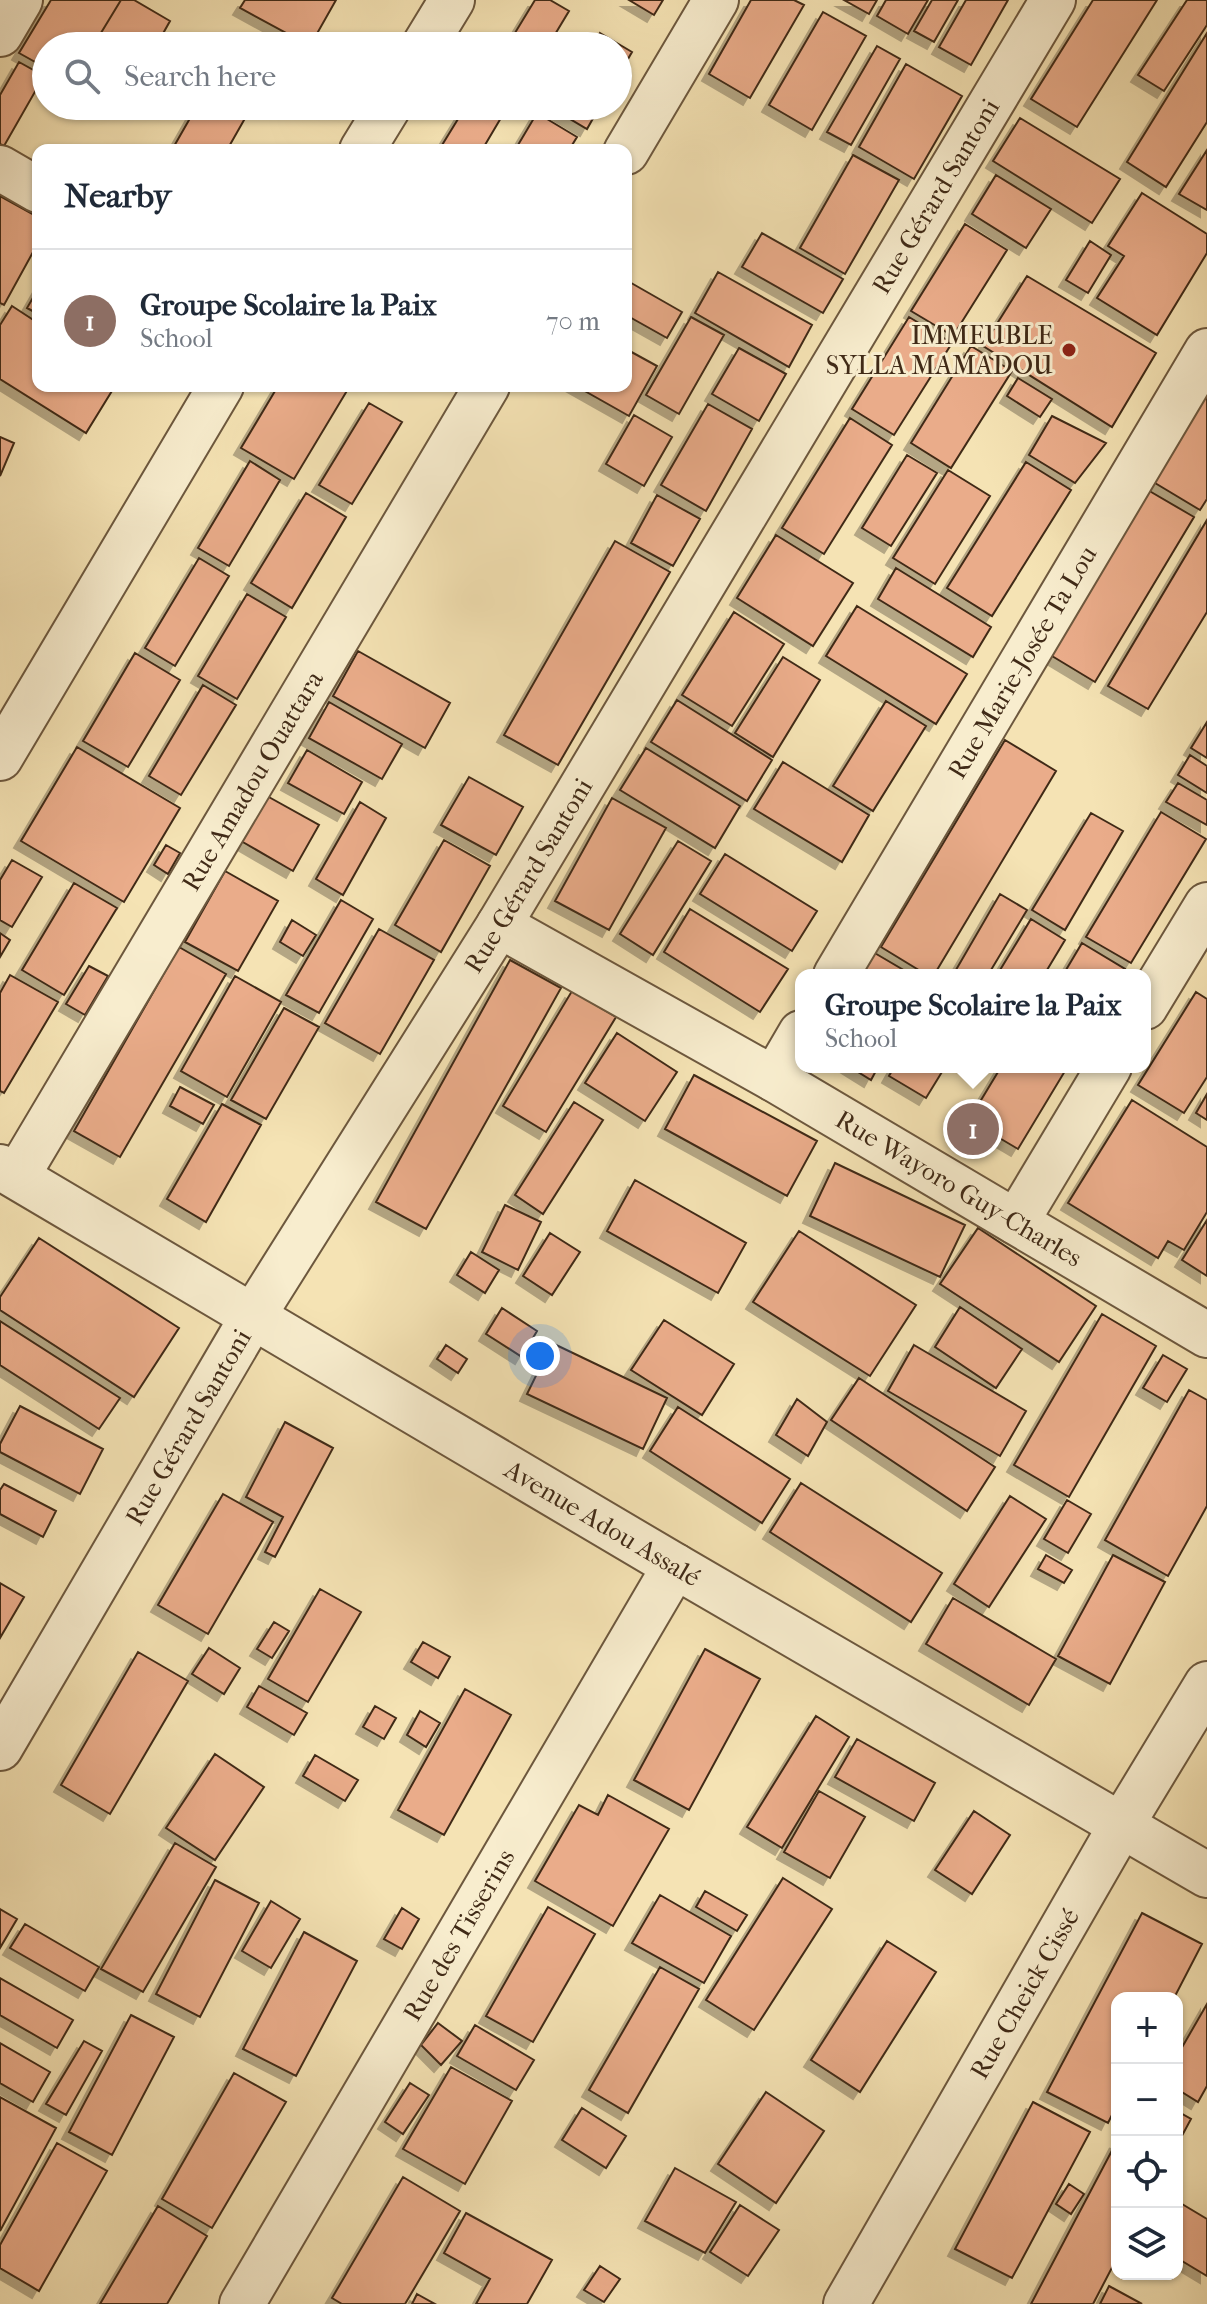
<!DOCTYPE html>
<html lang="en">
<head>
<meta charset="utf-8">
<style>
	body { margin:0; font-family:"IM FELL French Canon",serif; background:#f2f2f3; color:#1f2937 }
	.controls { position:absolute; right:24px; bottom:24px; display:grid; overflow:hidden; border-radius:16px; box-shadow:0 2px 6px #0004 }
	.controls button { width:72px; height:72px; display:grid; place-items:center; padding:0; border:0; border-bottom:2px solid #e0e1e3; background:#fff; color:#1f2937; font:40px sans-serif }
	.you { position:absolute; left:540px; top:1356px; width:28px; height:28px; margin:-20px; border:6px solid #fff; border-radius:50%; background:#1a73e8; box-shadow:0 0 0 12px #1a73e833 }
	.badge { display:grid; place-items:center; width:52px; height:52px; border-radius:50%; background:#2563eb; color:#fff; font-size:26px; font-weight:700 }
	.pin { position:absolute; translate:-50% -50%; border:4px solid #fff; box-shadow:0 2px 8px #0006 }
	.popup { position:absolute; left:795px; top:969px; width:356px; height:104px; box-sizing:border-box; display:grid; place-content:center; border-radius:16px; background:#fff; filter:drop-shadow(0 2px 6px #0005); font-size:26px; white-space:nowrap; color:#747a83 }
	.popup b { font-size:30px; color:#1f2937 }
	.popup::after { content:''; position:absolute; left:50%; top:100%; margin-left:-16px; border:16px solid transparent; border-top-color:#fff }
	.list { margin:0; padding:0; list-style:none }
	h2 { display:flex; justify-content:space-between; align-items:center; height:104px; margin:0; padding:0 32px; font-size:34px }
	h2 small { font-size:26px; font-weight:400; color:#747a83 }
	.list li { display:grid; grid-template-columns:52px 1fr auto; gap:24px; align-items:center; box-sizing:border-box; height:144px; padding:0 32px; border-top:2px solid #e0e1e3 }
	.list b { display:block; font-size:30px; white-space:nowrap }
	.list p { margin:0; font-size:26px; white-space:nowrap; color:#747a83 }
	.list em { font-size:26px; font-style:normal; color:#747a83 }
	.icon { flex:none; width:44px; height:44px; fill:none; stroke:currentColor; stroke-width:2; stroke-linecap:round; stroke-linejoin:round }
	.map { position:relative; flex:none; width:1207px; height:2304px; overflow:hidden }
	.search { position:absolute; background:#fff; box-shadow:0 2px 6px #0004; left:32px; top:32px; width:600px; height:88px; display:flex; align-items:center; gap:20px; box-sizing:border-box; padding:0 28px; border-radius:44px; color:#747a83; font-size:30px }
	.panel { position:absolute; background:#fff; box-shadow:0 2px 6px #0004; left:32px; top:144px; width:600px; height:248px; border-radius:16px }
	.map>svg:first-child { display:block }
	.building { fill:#eaac8a; stroke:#402a17; stroke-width:2; filter:url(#shadow) }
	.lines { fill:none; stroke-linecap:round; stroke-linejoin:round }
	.minor-casing { stroke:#6d583e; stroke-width:48 }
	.minor { stroke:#f8edce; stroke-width:44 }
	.poi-dot { fill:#8f2418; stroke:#f8edce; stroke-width:3 }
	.labels { text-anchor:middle; stroke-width:6; stroke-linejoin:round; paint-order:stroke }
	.street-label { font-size:26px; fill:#402a17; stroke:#f8edce }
	.poi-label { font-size:26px; fill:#402a17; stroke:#f8edce; text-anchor:end }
</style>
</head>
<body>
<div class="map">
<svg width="1207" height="2304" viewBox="0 0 1207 2304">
	<defs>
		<filter id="shadow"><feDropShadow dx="-7" dy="7" stdDeviation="0" flood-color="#0004"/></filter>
	</defs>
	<rect width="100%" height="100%" fill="#f5e3b4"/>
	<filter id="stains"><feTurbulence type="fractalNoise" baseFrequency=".0025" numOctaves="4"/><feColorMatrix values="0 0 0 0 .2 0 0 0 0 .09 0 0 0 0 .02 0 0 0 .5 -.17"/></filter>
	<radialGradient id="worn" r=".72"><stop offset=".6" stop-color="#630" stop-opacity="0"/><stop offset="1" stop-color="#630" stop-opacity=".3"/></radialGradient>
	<!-- building -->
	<path class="building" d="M51,0H121L93,46H46V68L19,53Z
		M121,0H134L170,21L156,46H93Z
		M245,0H336L310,46L240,8Z
		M535,0H550L569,11L548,46H507Z
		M629,0H663L654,15Z
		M751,0H794L804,5L750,98L709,74Z
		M844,0H877L869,14Z
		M886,0H928L908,34L877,16Z
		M932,0H958L934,42L914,31Z
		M966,0H1008L971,65L939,47Z
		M1093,0H1157L1077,127L1031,99Z
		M1187,0H1207V25L1164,91L1138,75Z
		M823,12L866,36L812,130L769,105Z
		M600,33L632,52L618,76V46H593Z
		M1207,33V122L1166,187L1127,162Z
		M877,46L900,59L851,145L827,132Z
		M19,62L44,76L4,146L0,144V95Z
		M906,64L962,96L914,179L859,147Z
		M197,106H252L227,150H176L173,148Z
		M466,106H508L482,150H439Z
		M557,106H600L587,129L555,110Z
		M537,113L577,137L569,150H515Z
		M1020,118L1120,179L1092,223L993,161Z
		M1207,150V210L1179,194Z
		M853,155L899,180L845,274L800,248Z
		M996,175L1051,209L1026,248L972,214Z
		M1142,193L1207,234V253L1157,335L1097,298L1124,256L1108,246Z
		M0,196L38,217V243L4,305L0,303Z
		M965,224L1007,250L953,336L911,311Z
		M762,233L843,279L823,313L742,267Z
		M1090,241L1111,255L1088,293L1066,280Z
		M718,272L812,325L789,367L695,313Z
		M1027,276L1156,353L1112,427L983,346Z
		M626,280L682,312L667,338L626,315Z
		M38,289V314L27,308Z
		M12,306L38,323V386H115L86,433L0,379V325Z
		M691,317L724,335L679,414L646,395Z
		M909,317L952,343L894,435L852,409Z
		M971,346L1012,371L951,468L911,443Z
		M739,348L786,374L759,421L712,394Z
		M626,349L657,366L629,416L576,386H626Z
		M1018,378L1052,399L1040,417L1007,396Z
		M1207,383V499L1200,510L1150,480Z
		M278,386H344L348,389L294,479L241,448Z
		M369,403L402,422L352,504L319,485Z
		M708,404L752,429L706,511L661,485Z
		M634,415L672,437L644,486L606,464Z
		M1052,416L1106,443L1075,483L1029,455Z
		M850,418L892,445L824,554L782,528Z
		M0,437L14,443L0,476Z
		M907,455L937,473L891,546L862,528Z
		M250,461L280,480L229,566L198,548Z
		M1026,462L1071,490L992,616L947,588Z
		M948,470L990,496L935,584L893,558Z
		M1146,489L1194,517L1095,682L1047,653Z
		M306,493L346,517L292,608L251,583Z
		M657,495L700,519L673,566L631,543Z
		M1207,520V612L1148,709L1108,686Z
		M776,535L853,583L813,646L737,598Z
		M615,541L670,572L558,765L504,735Z
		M199,558L229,576L175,666L145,648Z
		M896,568L991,627L973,657L878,599Z
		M247,594L286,617L237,699L198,676Z
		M857,606L967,674L936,724L826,656Z
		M734,612L784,644L732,726L682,695Z
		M358,651L450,703L425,748L333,696Z
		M135,653L180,680L128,767L83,741Z
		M783,657L820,680L773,757L735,733Z
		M203,685L236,705L181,795L149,776Z
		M677,700L772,760L747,801L651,742Z
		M886,701L926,726L873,811L833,786Z
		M329,702L402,744L382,779L309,738Z
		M1207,722V758L1191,748Z
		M1005,740L1056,771L934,975H927L881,947Z
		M77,747L180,808L124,902L21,841Z
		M646,748L740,806L715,848L620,790Z
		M307,750L362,782L344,814L288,783Z
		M1190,755L1207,766V793L1178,775Z
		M783,762L869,815L842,862L754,809Z
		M469,777L523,807L496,855L441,825Z
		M1178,783L1207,800V825L1166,802Z
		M267,796L319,825L293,871L241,841Z
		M612,798L666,828L609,930L555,901Z
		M360,802L386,818L343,895L316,879Z
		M1161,812L1206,839L1131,963L1086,937Z
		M1091,813L1123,831L1065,930L1032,910Z
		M444,840L490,866L441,952L395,925Z
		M678,841L711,861L653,955L620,934Z
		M166,845L180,853L168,874L154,865Z
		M725,854L817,911L792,951L700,894Z
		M12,860L42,877L12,927L0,920V880Z
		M225,871L278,901L238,971L185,942Z
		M74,883L117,908L64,995L22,970Z
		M1000,894L1027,910L988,975H953Z
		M341,900L373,919L319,1013L286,995Z
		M690,909L788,969L760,1012L664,952Z
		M1031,919L1065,940L1044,975H997Z
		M292,920L316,935L303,956L280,942Z
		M379,929L434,960L380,1054L325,1023Z
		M0,933L10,940L0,957Z
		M1082,943L1125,969L1122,975H1063Z
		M179,947L226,974L120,1157L74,1131Z
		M873,952L912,975H860Z
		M510,960L561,988L426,1229L376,1202Z
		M89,966L108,976L85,1015L66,1004Z
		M10,975L58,1002L4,1093L0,1091V993Z
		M235,976L281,1002L227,1097L181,1071Z
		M572,991L616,1017L546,1132L503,1106Z
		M1196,992L1207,999V1077L1184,1113L1138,1085Z
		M284,1008L319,1027L266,1119L231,1100Z
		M617,1033L677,1072L645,1121L585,1083Z
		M850,1067H878L871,1080Z
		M894,1067H945L926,1098L889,1076Z
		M1001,1067H1057L1065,1071L1018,1149L969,1120Z
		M694,1075L817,1141L787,1196L665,1129Z
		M180,1087L214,1105L203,1124L170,1106Z
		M1207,1094V1120L1196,1113Z
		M1132,1100L1207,1147V1212L1184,1250L1168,1241L1158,1258L1068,1203Z
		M574,1102L603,1120L543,1214L515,1195Z
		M222,1104L261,1125L206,1222L167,1199Z
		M835,1163L965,1225L940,1277L810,1216Z
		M635,1180L746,1243L718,1293L607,1231Z
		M505,1205L541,1222L518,1270L482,1252Z
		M1207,1220V1276L1182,1260Z
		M978,1228L1096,1306L1059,1362L940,1284Z
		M799,1231L916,1305L870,1376L753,1302Z
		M550,1233L580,1252L552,1295L523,1276Z
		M39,1238L179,1328L134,1397L0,1310V1297Z
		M471,1252L499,1270L485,1293L457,1275Z
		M960,1307L1022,1349L996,1388L935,1347Z
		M502,1308L537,1331L522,1357L486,1334Z
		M1102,1314L1156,1346L1069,1497L1014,1465Z
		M664,1320L734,1364L702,1415L631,1370Z
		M0,1321L120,1398L99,1429L0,1365Z
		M552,1343L667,1398L643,1449L527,1394Z
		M446,1345L467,1359L458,1373L437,1359Z
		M914,1345L1026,1411L1000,1456L888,1391Z
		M1163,1355L1187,1369L1167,1402L1143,1388Z
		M859,1378L995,1467L967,1511L831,1420Z
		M1189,1390L1207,1400V1506L1168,1576L1105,1540Z
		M797,1399L827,1422L808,1456L776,1435Z
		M20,1406L103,1449L80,1494L0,1452V1444Z
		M678,1407L790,1479L762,1523L650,1451Z
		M285,1422L333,1448L275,1557L265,1552L283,1517L246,1497Z
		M801,1483L942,1573L911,1622L770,1532Z
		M4,1484L56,1511L43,1537L0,1514V1490Z
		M223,1494L273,1522L208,1634L158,1605Z
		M1010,1496L1046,1519L989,1607L954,1584Z
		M1067,1500L1091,1514L1068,1553L1044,1539Z
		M1046,1555L1072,1570L1064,1583L1038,1569Z
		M1113,1555L1165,1582L1110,1684L1058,1656Z
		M0,1583L24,1597L0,1638Z
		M320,1589L361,1612L308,1702L268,1679Z
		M953,1598L1056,1659L1029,1705L926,1644Z
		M274,1622L289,1631L272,1658L257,1649Z
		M423,1642L450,1657L438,1678L411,1662Z
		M209,1648L240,1668L224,1694L192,1674Z
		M705,1649L760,1679L689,1810L634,1780Z
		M138,1652L188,1681L110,1814L61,1785Z
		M259,1686L307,1713L294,1735L247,1707Z
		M465,1689L511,1715L444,1835L398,1810Z
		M375,1706L396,1718L384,1739L363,1727Z
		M420,1711L440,1723L426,1747L407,1735Z
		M816,1716L849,1737L782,1848L747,1827Z
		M857,1739L935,1783L914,1821L835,1777Z
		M215,1754L264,1787L215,1860L166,1828Z
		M315,1755L358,1780L345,1801L303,1776Z
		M819,1791L865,1817L830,1878L784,1852Z
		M608,1795L669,1829L613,1926L535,1881L579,1805L598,1815Z
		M974,1811L1010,1835L972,1894L935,1870Z
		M175,1843L216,1867L143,1992L101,1969Z
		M783,1878L832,1909L754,2030L706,2000Z
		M215,1880L259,1903L200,2017L156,1994Z
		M705,1891L747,1915L737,1931L696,1907Z
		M660,1895L731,1936L704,1983L632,1943Z
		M271,1901L300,1919L271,1968L242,1951Z
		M548,1907L595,1934L533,2042L486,2016Z
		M402,1908L419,1919L402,1949L384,1939Z
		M0,1909L17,1919L0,1948Z
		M1142,1913L1202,1944L1174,1998H1117V2105L1108,2123L1047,2092Z
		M25,1924L99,1967L85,1991L10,1948Z
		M304,1932L357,1961L296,2076L243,2049Z
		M887,1941L936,1972L860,2092L811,2060Z
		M660,1967L699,1989L628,2113L589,2090Z
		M0,1978L73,2020L57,2048L0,2015Z
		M1207,2004V2086L1198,2102L1177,2089V2056Z
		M131,2015L174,2037L112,2155L69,2132Z
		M438,2023L462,2041L441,2065L421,2045Z
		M475,2025L534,2060L516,2090L457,2056Z
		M84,2041L102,2051L66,2115L46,2104Z
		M0,2043L50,2072L33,2102L0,2083Z
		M451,2067L512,2101L465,2184L403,2149Z
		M234,2073L286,2102L212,2228L162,2199Z
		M410,2083L429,2095L403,2134L385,2122Z
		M766,2092L824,2131L776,2203L718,2164Z
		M0,2097L56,2128L0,2231Z
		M1033,2102L1090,2132L1012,2278L955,2249Z
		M582,2108L626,2136L606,2168L562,2140Z
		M1177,2111L1191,2119L1177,2145Z
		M1117,2141V2258L1093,2304H1031Z
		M57,2143L107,2171L39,2291L0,2268V2245Z
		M675,2168L736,2202L705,2253L645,2221Z
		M403,2177L460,2211L405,2304H342L332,2298Z
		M1069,2184L1084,2194L1071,2214L1056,2204Z
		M1177,2201L1207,2219V2276L1177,2258Z
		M740,2205L779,2230L748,2276L710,2252Z
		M158,2206L207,2236L167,2304H100Z
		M466,2213L552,2260L527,2304H476L490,2279L444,2253Z
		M600,2266L620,2279L604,2302L584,2290Z
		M1109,2286L1142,2304H1100Z
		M417,2294L435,2304H412Z"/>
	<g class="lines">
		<defs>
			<g id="minor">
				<path d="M0,34L20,0"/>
				<path d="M424,46L452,0"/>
				<path d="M362,150L389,106"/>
				<path d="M626,152L716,0"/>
				<path d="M0,168L38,190"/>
				<path d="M0,758L221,386"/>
				<path id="s1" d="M499,925L774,1079L1207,1335"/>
				<path id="s2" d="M836,975L1207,351"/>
				<path d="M1145,1007L1207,905"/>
				<path d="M774,1079L801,1033"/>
				<path id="s3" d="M0,1167L675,1566L1207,1875"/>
				<path id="s4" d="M17,1176L487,386"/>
				<path d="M1016,1222L1109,1067"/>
				<path id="s5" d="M0,1748L253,1316L499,925L1053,0"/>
				<path id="s6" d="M242,2304L675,1566"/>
				<path id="s7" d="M846,2304L1122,1824L1207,1684"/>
			</g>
		</defs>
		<!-- minor casing -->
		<use href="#minor" class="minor-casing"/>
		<!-- minor -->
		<use href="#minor" class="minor"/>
	</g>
	<!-- markers -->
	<circle class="poi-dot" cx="1069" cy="350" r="8"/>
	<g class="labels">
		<!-- street labels -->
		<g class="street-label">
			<text dy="9" stroke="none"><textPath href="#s5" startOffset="1812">Rue Gérard Santoni</textPath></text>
			<text dy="9" stroke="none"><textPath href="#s2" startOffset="364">Rue Marie-Josée Ta Lou</textPath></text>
			<text dy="9" stroke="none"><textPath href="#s4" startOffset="460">Rue Amadou Ouattara</textPath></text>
			<text dy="9" stroke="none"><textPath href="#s5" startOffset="1020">Rue Gérard Santoni</textPath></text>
			<text dy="9" stroke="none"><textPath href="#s1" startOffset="530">Rue Wayoro Guy-Charles</textPath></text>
			<text dy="9" stroke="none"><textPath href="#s5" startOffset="372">Rue Gérard Santoni</textPath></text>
			<text dy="9" stroke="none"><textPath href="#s3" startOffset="700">Avenue Adou Assalé</textPath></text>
			<text dy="9" stroke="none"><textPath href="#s6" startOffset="428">Rue des Tisserins</textPath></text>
			<text dy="9" stroke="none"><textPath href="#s7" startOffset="358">Rue Cheick Cissé</textPath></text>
		</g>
		<!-- poi labels -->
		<g class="poi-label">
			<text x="1053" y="344">IMMEUBLE<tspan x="1053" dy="30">SYLLA MAMADOU</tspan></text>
		</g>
	</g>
	<rect width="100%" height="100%" filter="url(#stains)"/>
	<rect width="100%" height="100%" fill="url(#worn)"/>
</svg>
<div class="controls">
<button>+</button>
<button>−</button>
<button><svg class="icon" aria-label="locate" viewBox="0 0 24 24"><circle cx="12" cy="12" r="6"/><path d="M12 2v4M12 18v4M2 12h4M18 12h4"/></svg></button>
<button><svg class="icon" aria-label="layers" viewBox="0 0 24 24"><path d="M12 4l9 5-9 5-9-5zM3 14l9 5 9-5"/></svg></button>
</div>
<div class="you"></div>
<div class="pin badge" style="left:973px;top:1129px;background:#8d6e63">1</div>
<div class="popup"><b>Groupe Scolaire la Paix</b>School</div>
<div class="search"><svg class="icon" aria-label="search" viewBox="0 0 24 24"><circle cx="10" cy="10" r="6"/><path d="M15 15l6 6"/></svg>Search here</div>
<section class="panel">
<h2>Nearby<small></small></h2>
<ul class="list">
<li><span class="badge" style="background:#8d6e63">1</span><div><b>Groupe Scolaire la Paix</b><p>School</p></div><em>70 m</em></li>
</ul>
</section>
</div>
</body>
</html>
